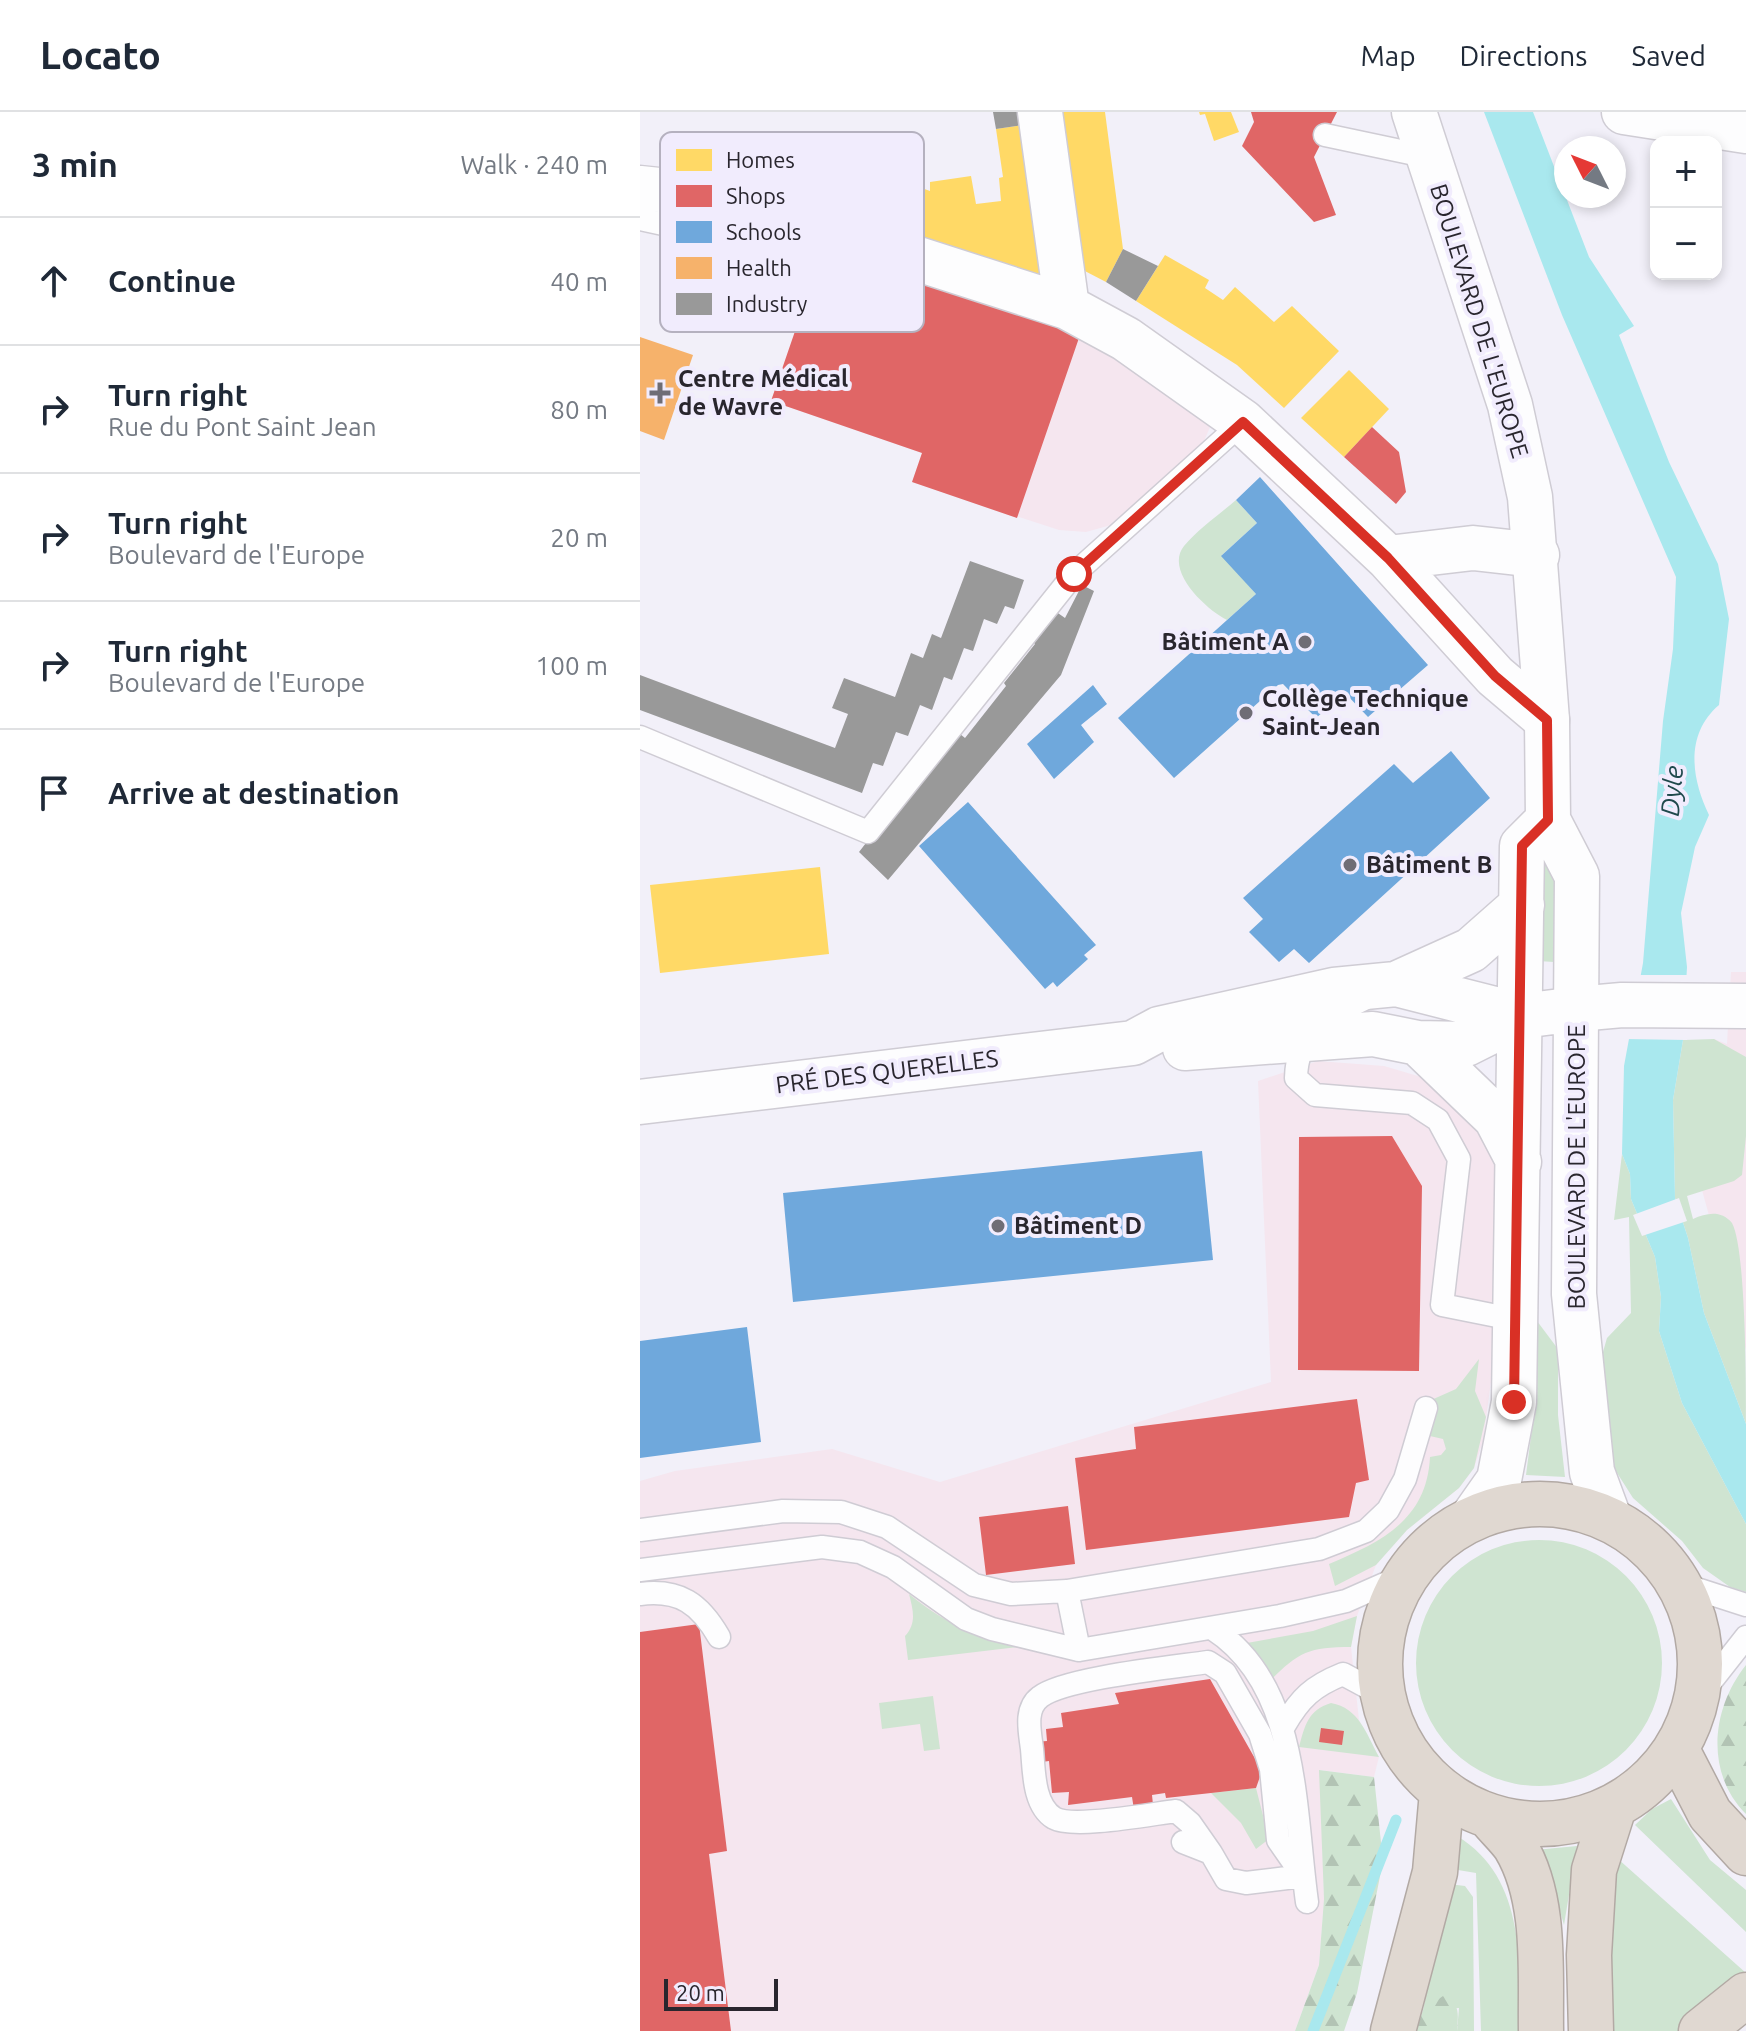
<!DOCTYPE html>
<html lang="en">
<head>
<meta charset="utf-8">
<style>
	body { margin:0; font-family:Ubuntu,sans-serif; background:#f2f2f3; color:#1f2937 }
	.controls { position:absolute; right:24px; top:24px; display:grid; overflow:hidden; border-radius:16px; box-shadow:0 4px 12px #0003 }
	.controls button { width:72px; height:72px; display:grid; place-items:center; padding:0; border:0; border-bottom:2px solid #e0e1e3; background:#fff; color:#1f2937; font:40px sans-serif }
	.compass { position:absolute; left:914px; top:24px; width:72px; height:72px; border-radius:50%; background:#fff; box-shadow:0 4px 12px #0003; rotate:312deg }
	.scale { position:absolute; left:24px; bottom:20px; width:114px; box-sizing:border-box; padding-left:8px; border:4px solid #29262e; border-top:0; font-size:22px; line-height:28px; white-space:nowrap; color:#29262e; -webkit-text-stroke:6px #f1ecfd; paint-order:stroke }
	.stop { position:absolute; width:24px; height:24px; margin:-18px; border:6px solid #d93025; border-radius:50%; background:#fff }
	.stop.end { background:#d93025; border-color:#fff; box-shadow:0 2px 8px #0008 }
	.list { margin:0; padding:0; list-style:none }
	h2 { display:flex; justify-content:space-between; align-items:center; height:104px; margin:0; padding:0 32px; font-size:34px }
	h2 small { font-size:26px; font-weight:400; color:#747a83 }
	.list li { display:grid; grid-template-columns:52px 1fr auto; gap:24px; align-items:center; box-sizing:border-box; height:128px; padding:0 32px; border-top:2px solid #e0e1e3 }
	.list b { display:block; font-size:30px; white-space:nowrap }
	.list p { margin:0; font-size:26px; white-space:nowrap; color:#747a83 }
	.list em { font-size:26px; font-style:normal; color:#747a83 }
	.icon { flex:none; width:44px; height:44px; fill:none; stroke:currentColor; stroke-width:2; stroke-linecap:round; stroke-linejoin:round }
	.map { position:relative; flex:none; width:1106px; height:1919px; overflow:hidden }
	header { display:flex; align-items:center; gap:48px; box-sizing:border-box; height:112px; padding:0 40px; background:#fff; border-bottom:2px solid #e0e1e3 }
	header strong { font-size:38px }
	nav { display:flex; gap:44px; margin-inline-start:auto; font-size:28px }
	main { display:flex }
	aside { flex:1; background:#fff }
	.map>svg:first-child { display:block }
	.commercial { fill:#f5e6ef }
	.green { fill:#cfe4d1 }
	.forest { fill:url(#forest-firs) }
	.water { fill:#a9e8ee }
	.pier { fill:#f2f0f9 }
	.homes { fill:#ffd966 }
	.shops { fill:#e06666 }
	.schools { fill:#6fa8dc }
	.health { fill:#f6b26b }
	.industry { fill:#999 }
	.lines { fill:none; stroke-linecap:round; stroke-linejoin:round }
	.stream { stroke:#a9e8ee; stroke-width:11 }
	.lane-casing { stroke:#cfccd4; stroke-width:25 }
	.street-casing { stroke:#cfccd4; stroke-width:47 }
	.secondary-casing { stroke:#cfccd4; stroke-width:47 }
	.highway-casing { stroke:#b2a9a4; stroke-width:47 }
	.lane { stroke:#fdfdfe; stroke-width:22 }
	.street { stroke:#fdfdfe; stroke-width:44 }
	.secondary { stroke:#fdfdfe; stroke-width:44 }
	.highway { stroke:#e0d8d1; stroke-width:44 }
	.route { stroke:#d93025; stroke-width:10 }
	.poi-dot { fill:#6f6d75; stroke:#f1ecfd; stroke-width:3 }
	.labels { text-anchor:middle; stroke-width:8; stroke-linejoin:round; paint-order:stroke }
	.street-label { font-size:24px; fill:#29262e; stroke:#f1ecfd }
	.poi-label { font-size:24px; font-weight:bold; fill:#29262e; stroke:#f1ecfd; text-anchor:start }
	.water-label { font-size:26px; font-style:italic; fill:#1f494c; stroke:#f1ecfd }
	.key { fill:#f1ecfd; stroke:#b5b1bf; stroke-width:2 }
	.key-label { font-size:22px; fill:#29262e }
</style>
</head>
<body>
<header>
<strong>Locato</strong>
<nav><a>Map</a><a>Directions</a><a>Saved</a></nav>
</header>
<main>
<aside>
<h2>3 min<small>Walk · 240 m</small></h2>
<ul class="list">
<li><svg class="icon" aria-label="ahead" viewBox="0 0 24 24"><path d="M12 20V5M6 11l6-6 6 6"/></svg><div><b>Continue</b></div><em>40 m</em></li>
<li><svg class="icon" aria-label="right" viewBox="0 0 24 24"><path d="M7 20v-9h11M14 6l5 5-5 5"/></svg><div><b>Turn right</b><p>Rue du Pont Saint Jean</p></div><em>80 m</em></li>
<li><svg class="icon" aria-label="right" viewBox="0 0 24 24"><path d="M7 20v-9h11M14 6l5 5-5 5"/></svg><div><b>Turn right</b><p>Boulevard de l'Europe</p></div><em>20 m</em></li>
<li><svg class="icon" aria-label="right" viewBox="0 0 24 24"><path d="M7 20v-9h11M14 6l5 5-5 5"/></svg><div><b>Turn right</b><p>Boulevard de l'Europe</p></div><em>100 m</em></li>
<li><svg class="icon" aria-label="arrive" viewBox="0 0 24 24"><path d="M6 21V4h12l-3 4 3 4H6"/></svg><div><b>Arrive at destination</b></div></li>
</ul>
</aside>
<div class="map">
<svg width="1106" height="1919" viewBox="0 0 1106 1919">
	<defs>
		<pattern id="forest-firs" width="22" height="20" patternUnits="userSpaceOnUse" patternTransform="scale(2)"><rect width="22" height="20" fill="#cfe4d1"/><path d="M5 1l3.5 6h-7zM16 11l3.5 6h-7z" fill="#b2c3b4"/></pattern>
	</defs>
	<rect width="100%" height="100%" fill="#f2f0f9"/>
	<!-- commercial -->
	<path class="commercial" d="M184,135L440,223L462,235L571,313L564,329L471,413L446,420L419,418L272,370L282,341L131,289Z
		M1091,860H1106V1238L1062,1078L1074,927L1087,932Z
		M678,949L744,954L788,967L836,1003L857,1056L854,1247L843,1329L834,1356L819,1376L767,1418L736,1453L717,1504L711,1535L719,1608L739,1645L734,1665L680,1658L684,1787L679,1853L655,1919H0V1369L35,1359L192,1337L300,1370L631,1270L618,969Z"/>
	<!-- green -->
	<path class="green" d="M596,388L617,411L582,443L616,482L587,508C567,498 524,459 544,434C558,417 580,402 596,388Z
		M899,733L917,759L914,850L898,849Z
		M1074,927L1106,945V1024L1102,1063L1094,1069L1047,1084L1053,1107C1067,1101 1081,1098 1092,1111C1106,1137 1106,1273 1106,1312L1064,1201L1048,1126L1035,1086L1033,988L1043,928Z
		M982,1042L990,1062L991,1087L1015,1145L1021,1185L1019,1219L1042,1291L1106,1412V1480L1090,1475L1063,1456L1042,1429L993,1386L972,1353L964,1328L963,1240L967,1226L991,1201L989,1105L974,1108Z
		M897,1209L918,1237V1303L925,1365L886,1363L894,1301Z
		M839,1247L835,1279L846,1305L834,1356L819,1376L767,1418L736,1453L695,1474L689,1452C741,1430 787,1408 790,1345L801,1343L806,1337L803,1327L790,1324L789,1289L816,1277Z
		M776 1551a123 123 0 1 1 246 0a123 123 0 1 1-246 0Z
		M269,1482C303,1509 335,1527 379,1535L268,1548L265,1524C277,1511 273,1498 269,1482Z
		M717,1504L711,1535C669,1535 658,1540 629,1570L607,1531L673,1519Z
		M293,1584L300,1637L284,1639L280,1612L242,1617L239,1591Z
		M691,1591C719,1596 726,1621 739,1645L659,1635C665,1613 668,1598 691,1591Z
		M616,1676L629,1727L616,1737L601,1711L571,1681Z
		M1031,1687L1070,1748L1106,1778V1820L995,1713L1012,1697Z
		M810,1720C886,1760 879,1846 881,1919H841L836,1761L812,1757Z
		M937,1734L924,1813L907,1753L895,1738Z
		M977,1746L1106,1861L1042,1919H972L971,1835Z
		M809,1772L825,1774L833,1785L834,1919H817L819,1896L783,1898Z"/>
	<!-- forest -->
	<path class="forest" d="M1106,1553V1702C1065,1661 1071,1597 1106,1553Z
		M679,1658L734,1665L743,1749L717,1881L704,1919H655L679,1853L684,1787Z
		M803,1884C821,1891 818,1902 817,1919H776L783,1898Z"/>
	<!-- water -->
	<path class="water" d="M844,0H893L949,145L994,214L979,223L1029,350L1078,452L1089,507L1079,593C1045,622 1051,666 1069,703L1055,735L1041,801L1047,855L1043,928L1033,988L1035,1086L1048,1126L1064,1201L1106,1312V1412L1042,1291L1019,1219L1021,1185L1015,1145L991,1087L990,1062L982,1042L984,954L1003,851L1023,609L1033,537L1036,465L922,203Z"/>
	<!-- pier -->
	<path class="pier" d="M997,863H1051L1047,928L985,927Z
		M1039,1086L1047,1109L1002,1124L993,1103Z"/>
	<!-- homes -->
	<path class="homes" d="M421,0H465L483,137L466,170L441,157Z
		M559,0H591L599,20L574,29L565,2L560,3Z
		M390,12L409,169L169,95L176,77L199,85L210,50L290,79V70L331,64L336,92L361,89L359,66L363,65L356,17Z
		M525,143L569,168L565,176L583,188L595,175L634,210L652,194L699,239L644,296L597,253L496,189Z
		M709,258L749,297L704,345L661,306Z
		M180,755L189,842L20,861L10,773Z"/>
	<!-- shops -->
	<path class="shops" d="M611,0H697L674,45L696,103L674,110L602,34L614,10Z
		M184,135L440,223L377,406L272,370L282,341L131,289Z
		M732,315L759,340L766,380L756,392L704,345Z
		M752,1024L782,1074L779,1259L658,1258L659,1025Z
		M717,1287L729,1368L716,1371L709,1405L446,1438L435,1346L496,1337L494,1315Z
		M428,1394L435,1452L346,1463L339,1405Z
		M59,1512L87,1739L69,1742L91,1919H0V1520Z
		M570,1567L622,1659L616,1676L526,1686L525,1681L512,1683L514,1702L495,1704L492,1685L428,1693L429,1680L412,1681L409,1649L395,1651L393,1630L407,1629L406,1617L423,1615L421,1601L479,1592L475,1581Z
		M681,1616L704,1619L702,1633L679,1630Z"/>
	<!-- schools -->
	<path class="schools" d="M620,365L788,553L728,605L705,581L676,606L643,572L638,573L534,666L478,606L616,482L581,444L617,411L596,388Z
		M453,573L467,592L441,613L454,630L414,667L387,632Z
		M811,639L850,686L669,851L654,837L639,850L609,820L623,807L603,786L754,652L773,671Z
		M328,690L456,833L444,843L448,847L417,875L413,870L405,877L279,734Z
		M562,1039L573,1148L153,1190L143,1081Z
		M107,1215L121,1330L0,1346V1229Z"/>
	<!-- health -->
	<path class="health" d="M0,225L53,243L24,328L0,319Z"/>
	<!-- industry -->
	<path class="industry" d="M353,0H388L390,12L356,17Z
		M483,137L518,154L496,189L466,170Z
		M330,449L384,468L374,497L365,494L357,512L344,507L333,539L324,536L312,568L304,565L292,598L280,593L268,624L256,620L243,654L233,651L222,681L0,598V563L195,636L208,602L192,596L204,566L255,585L271,541L283,546L292,522L301,526Z
		M442,473L454,479L421,563L248,768L219,740L288,651L294,656L320,622L325,626L366,574L364,571L395,532L391,528L415,499L425,506Z"/>
	<g class="lines">
		<!-- stream -->
		<path class="stream" d="M673,1919L756,1708"/>
		<defs>
			<path id="lane" d="M685,23L789,45
				M0,107L106,130
				M0,625L228,720L434,462L603,310
				M724,887C685,906 657,920 656,966L675,983L772,991L798,1008L819,1047L802,1193L877,1208
				M0,1418L143,1399L201,1400L247,1415L334,1473L371,1482L427,1479L679,1437L726,1419L748,1398L765,1367L786,1296
				M0,1458L182,1435L220,1440L253,1455L326,1507L352,1517L439,1538L640,1504L706,1489L765,1463
				M1041,1472L1106,1493
				M427,1479L439,1538
				M0,1482C40,1477 60,1492 79,1525
				M573,1517C660,1573 654,1698 667,1790
				M1058,1586L1106,1525
				M644,1614C660,1586 673,1574 703,1562L742,1583
				M543,1730L571,1741L586,1767L606,1771L663,1764
				M571,1741L550,1711L536,1699C511,1702 433,1717 414,1706C393,1693 394,1658 392,1637C390,1620 384,1597 400,1585C424,1566 534,1555 568,1550L585,1561L620,1622L631,1657L638,1728L663,1764"/>
			<path id="street" d="M400,0L427,195
				M984,0L1106,19
				M0,76L75,84L188,118L427,195L486,227L603,310L748,446L855,564L907,608
				M748,446L833,436L897,443
				M937,897L982,893L1106,894"/>
			<path id="secondary" d="M774,0L870,293L890,385L907,608L908,708L937,764L934,1182L952,1360L969,1406
				M756,872L831,838L882,793
				M778,931L856,1006L879,1050
				M545,936L733,922L778,931L826,932L882,904
				M0,990L493,931L519,917L694,878L756,872L882,904L937,897
				M833,1405L859,1368L874,1290L882,734L908,708"/>
			<path id="highway" d="M740 1552a160 160 0 1 1 320 0a160 160 0 1 1-320 0Z
				M1037,1638L1070,1702L1106,1741
				M850,1705C858,1715 868,1724 875,1734C907,1787 900,1860 901,1919
				M753,1919L795,1760L802,1680
				M951,1919L949,1843L954,1758L974,1695
				M1061,1919L1106,1883"/>
		</defs>
		<!-- lane casing -->
		<use href="#lane" class="lane-casing"/>
		<!-- street casing -->
		<use href="#street" class="street-casing"/>
		<!-- secondary casing -->
		<use href="#secondary" class="secondary-casing"/>
		<!-- highway casing -->
		<use href="#highway" class="highway-casing"/>
		<!-- lane -->
		<use href="#lane" class="lane"/>
		<!-- street -->
		<use href="#street" class="street"/>
		<!-- secondary -->
		<use href="#secondary" class="secondary"/>
		<!-- highway -->
		<use href="#highway" class="highway"/>
	</g>
	<g class="lines">
		<!-- route -->
		<path class="route" d="M434,462L603,310L748,446L855,564L907,608L908,708L882,734L874,1290"/>
	</g>
	<!-- markers -->
	<g class="poi-dot">
		<path d="M16 269h8v8h8v8h-8v8h-8v-8h-8v-8h8z"/>
		<circle cx="665" cy="530" r="8"/>
		<circle cx="606" cy="601" r="8"/>
		<circle cx="710" cy="753" r="8"/>
		<circle cx="358" cy="1114" r="8"/>
	</g>
	<g class="labels">
		<!-- street labels -->
		<g class="street-label">
			<text transform="translate(839 209) rotate(73)" y="8">BOULEVARD DE L'EUROPE</text>
			<text transform="translate(247 960) rotate(-7)" y="8">PRÉ DES QUERELLES</text>
			<text transform="translate(937 1055) rotate(-90)" y="8">BOULEVARD DE L'EUROPE</text>
		</g>
		<!-- poi labels -->
		<g class="poi-label">
			<text x="38" y="275">Centre Médical<tspan x="38" dy="28">de Wavre</tspan></text>
			<text x="649" y="538" text-anchor="end">Bâtiment A</text>
			<text x="622" y="595">Collège Technique<tspan x="622" dy="28">Saint-Jean</tspan></text>
			<text x="726" y="761">Bâtiment B</text>
			<text x="374" y="1122">Bâtiment D</text>
		</g>
		<!-- water labels -->
		<g class="water-label">
			<text transform="translate(1032 679) rotate(-85)" y="9">Dyle</text>
		</g>
	</g>
	<!-- legend -->
	<rect x="20" y="20" width="264" height="200" rx="12" class="key"/>
	<rect x="36" y="37" width="36" height="22" fill="#ffd966"/>
	<rect x="36" y="73" width="36" height="22" fill="#e06666"/>
	<rect x="36" y="109" width="36" height="22" fill="#6fa8dc"/>
	<rect x="36" y="145" width="36" height="22" fill="#f6b26b"/>
	<rect x="36" y="181" width="36" height="22" fill="#999"/>
	<g class="key-label">
		<text x="86" y="56">Homes</text>
		<text x="86" y="92">Shops</text>
		<text x="86" y="128">Schools</text>
		<text x="86" y="164">Health</text>
		<text x="86" y="200">Industry</text>
	</g>
</svg>
<div class="controls">
<button>+</button>
<button>−</button>
</div>
<svg class="compass" viewBox="-18 -18 36 36"><path d="M0-13l5 13h-10z" fill="#e53935"/><path d="M0 13l5-13h-10z" fill="#747a83"/></svg>
<div class="scale">20 m</div>
<div class="stop" style="left:434px;top:462px"></div>
<div class="stop end" style="left:874px;top:1290px"></div>
</div>
</main>
</body>
</html>
